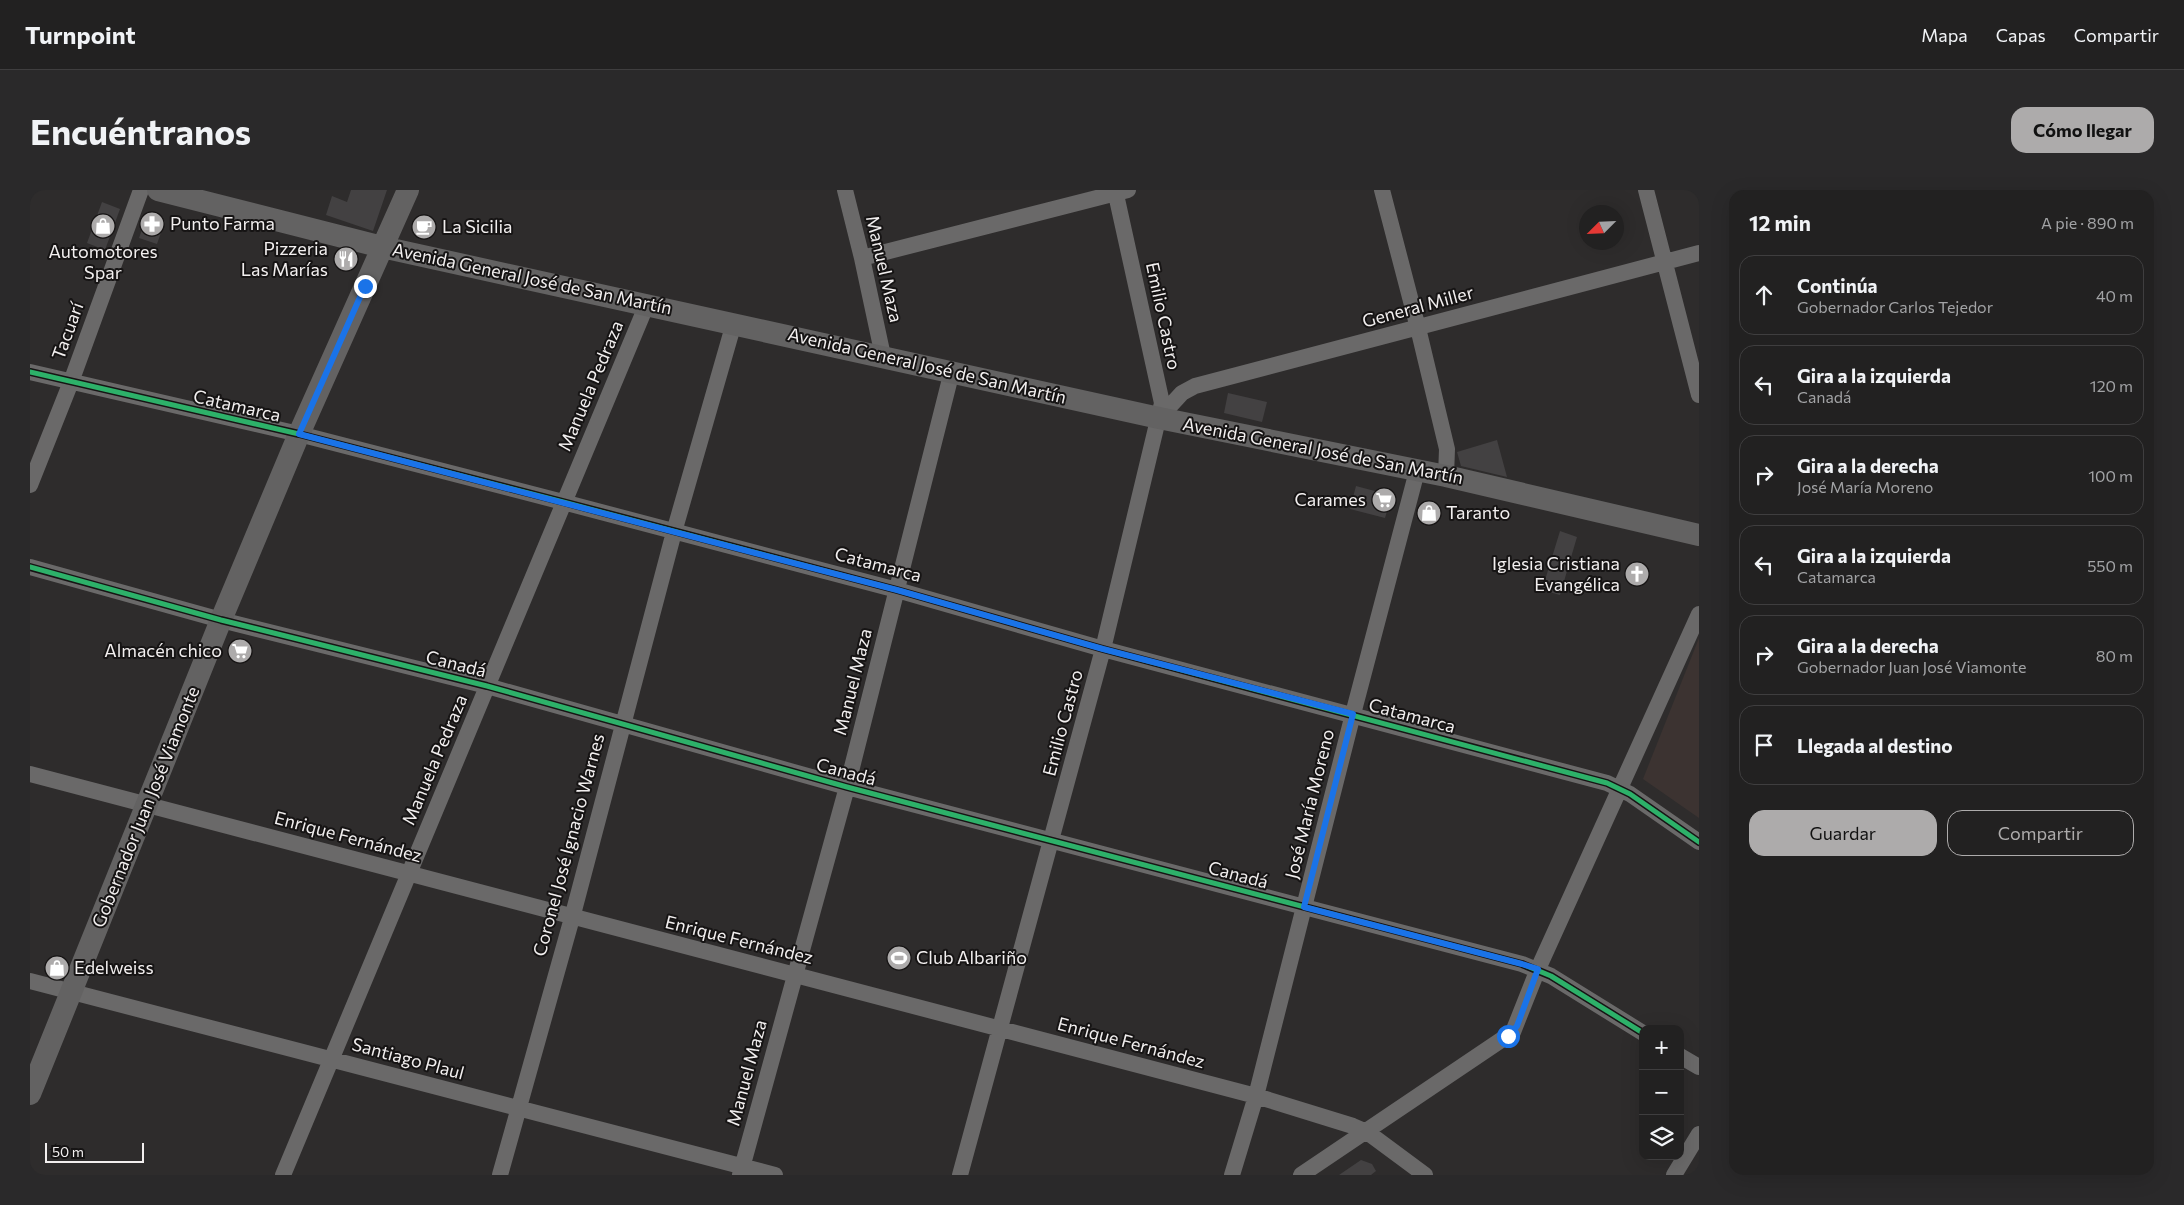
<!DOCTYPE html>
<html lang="es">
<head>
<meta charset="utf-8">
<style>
	body { margin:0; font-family:Commissioner,sans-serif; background:#2a292a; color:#f1f3f6 }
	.controls { position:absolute; right:15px; bottom:15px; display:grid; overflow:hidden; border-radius:10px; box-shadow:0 5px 20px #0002 }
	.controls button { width:45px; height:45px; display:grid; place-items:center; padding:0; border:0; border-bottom:1px solid #3f3e3f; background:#222121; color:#f1f3f6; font:25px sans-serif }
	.compass { position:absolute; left:1549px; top:15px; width:45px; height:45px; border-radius:50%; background:#222121; box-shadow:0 5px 20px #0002; rotate:246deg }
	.scale { position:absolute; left:15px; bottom:12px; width:99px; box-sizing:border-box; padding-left:5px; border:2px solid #f2efef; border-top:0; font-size:14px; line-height:18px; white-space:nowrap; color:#f2efef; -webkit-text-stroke:4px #161414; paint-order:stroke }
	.stop { position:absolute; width:15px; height:15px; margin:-11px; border:4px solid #1a73e8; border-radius:50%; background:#fff }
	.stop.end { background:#1a73e8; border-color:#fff; box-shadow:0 1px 5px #0008 }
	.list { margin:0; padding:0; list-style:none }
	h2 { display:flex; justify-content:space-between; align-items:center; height:65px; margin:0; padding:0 20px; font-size:21px }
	h2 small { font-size:16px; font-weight:400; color:#a2a3a5 }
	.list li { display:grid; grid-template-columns:32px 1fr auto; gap:15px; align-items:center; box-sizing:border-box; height:80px; margin:0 10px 10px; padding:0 10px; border:1px solid #3f3e3f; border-radius:15px }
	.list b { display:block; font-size:19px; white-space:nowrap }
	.list p { margin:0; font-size:16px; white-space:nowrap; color:#a2a3a5 }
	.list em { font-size:16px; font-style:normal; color:#a2a3a5 }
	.actions { display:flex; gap:10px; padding:15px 20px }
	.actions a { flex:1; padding:11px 0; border:1px solid #adabab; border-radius:15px; text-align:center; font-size:18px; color:#adabab }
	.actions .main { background:#adabab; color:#111 }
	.icon { flex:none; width:28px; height:28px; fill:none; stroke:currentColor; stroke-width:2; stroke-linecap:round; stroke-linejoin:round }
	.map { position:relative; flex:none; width:1669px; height:985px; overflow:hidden; border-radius:15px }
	header { display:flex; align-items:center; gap:30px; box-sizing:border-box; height:70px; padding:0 25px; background:#222121; border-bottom:1px solid #3f3e3f }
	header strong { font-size:24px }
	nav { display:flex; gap:28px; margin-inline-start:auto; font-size:18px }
	.intro { display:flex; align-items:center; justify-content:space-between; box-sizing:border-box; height:120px; padding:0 30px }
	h1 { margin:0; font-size:35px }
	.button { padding:12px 22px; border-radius:15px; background:#adabab; color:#111; font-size:18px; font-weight:700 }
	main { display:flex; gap:30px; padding:0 30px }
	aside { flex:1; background:#222121; border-radius:15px; box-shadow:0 5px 20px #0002 }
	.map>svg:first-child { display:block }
	.built { fill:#3c3331 }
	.building { fill:#434142 }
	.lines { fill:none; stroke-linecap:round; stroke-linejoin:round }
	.street { stroke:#6a6969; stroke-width:16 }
	.secondary { stroke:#636262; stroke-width:22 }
	.cycleway-casing { stroke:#161414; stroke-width:8 }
	.cycleway { stroke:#2db169; stroke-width:5 }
	.route { stroke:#1a73e8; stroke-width:6 }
	.labels { text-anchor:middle; stroke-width:4; stroke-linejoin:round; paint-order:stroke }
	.poi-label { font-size:18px; fill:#f2efef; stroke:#161414; text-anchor:start }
	.street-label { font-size:18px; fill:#f2efef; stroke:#161414 }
</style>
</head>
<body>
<header>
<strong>Turnpoint</strong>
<nav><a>Mapa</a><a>Capas</a><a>Compartir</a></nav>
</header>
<div class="intro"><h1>Encuéntranos</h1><a class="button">Cómo llegar</a></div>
<main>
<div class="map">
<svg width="1669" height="985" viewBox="0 0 1669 985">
	<rect width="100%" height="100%" fill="#2e2c2c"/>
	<!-- built -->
	<path class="built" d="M1669,448V628L1613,589Z"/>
	<!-- building -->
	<path class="building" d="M321,0H357L343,41L296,25L302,6L317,12Z
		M72,12L90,19L75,60L57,53Z
		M124,27L135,31L127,54L109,48L116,28Z
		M1198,203L1237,212L1232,232L1194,223Z
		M1467,250L1477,287L1431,276L1427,262Z
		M1326,296L1356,304L1360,311L1355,328L1320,319Z
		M1396,314L1411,318L1407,333L1386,327L1389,318Z
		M1530,341L1547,347L1530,405L1512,400Z
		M1331,970L1342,974L1346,981L1341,985H1309Z"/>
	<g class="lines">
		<!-- street -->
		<path class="street" d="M815,0L832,68L853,166
			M1352,0L1388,138L1417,259L1416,286
			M1616,0L1669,205
			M832,68L1098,0
			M0,182L269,244L533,312L867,400L1073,459L1577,593L1600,604L1669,652
			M1129,228L1152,203L1165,196L1669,63
			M0,295L41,192L111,0
			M0,377L191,430L457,496L817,597L1492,774L1521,786L1613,843
			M0,584L1226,906L1323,936L1337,942L1395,985
			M0,791L745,985
			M1650,866L1669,877
			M253,985L617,114
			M470,985L542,728L644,342L704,133
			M710,985L817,597L922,181
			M930,985L1073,459L1132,213L1085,0
			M1202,985L1226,906L1323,524L1387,281
			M1271,985L1483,842L1508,779L1669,424
			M1644,985L1669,944"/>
		<!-- secondary -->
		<path class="secondary" d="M128,0L352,57L1129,228L1416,286L1669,345
			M0,904L191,430L269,244L378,0"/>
		<defs>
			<path id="cycleway" d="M0,182L269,244L533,312L867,400L1073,459L1577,593L1600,604L1669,652
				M0,377L191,430L457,496L817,597L1492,774L1521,786L1613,843"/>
		</defs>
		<!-- cycleway casing -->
		<use href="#cycleway" class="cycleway-casing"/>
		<!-- cycleway -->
		<use href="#cycleway" class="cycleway"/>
	</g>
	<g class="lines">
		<!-- route -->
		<path class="route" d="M335,96L269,244L867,400L1073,459L1323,524L1274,717L1492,774L1508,779L1487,836L1478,846"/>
	</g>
	<!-- icons -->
	<defs>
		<symbol id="pharmacy-disc" viewBox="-11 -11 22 22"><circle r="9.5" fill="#adabab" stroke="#161414"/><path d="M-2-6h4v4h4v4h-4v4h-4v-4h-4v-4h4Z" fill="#fff"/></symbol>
		<symbol id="shop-disc" viewBox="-11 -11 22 22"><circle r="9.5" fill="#adabab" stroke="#161414"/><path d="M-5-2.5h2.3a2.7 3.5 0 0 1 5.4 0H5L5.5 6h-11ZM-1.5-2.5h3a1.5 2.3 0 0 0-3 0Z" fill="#fff"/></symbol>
		<symbol id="cafe-disc" viewBox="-11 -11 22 22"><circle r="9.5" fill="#adabab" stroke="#161414"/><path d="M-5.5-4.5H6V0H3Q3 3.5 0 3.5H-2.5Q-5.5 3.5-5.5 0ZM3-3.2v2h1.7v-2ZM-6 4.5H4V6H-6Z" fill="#fff"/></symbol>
		<symbol id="restaurant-disc" viewBox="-11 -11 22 22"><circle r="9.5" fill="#adabab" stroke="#161414"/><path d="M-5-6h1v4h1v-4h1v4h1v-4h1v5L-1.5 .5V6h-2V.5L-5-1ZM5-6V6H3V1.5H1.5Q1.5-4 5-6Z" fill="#fff"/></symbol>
		<symbol id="supermarket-disc" viewBox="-11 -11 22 22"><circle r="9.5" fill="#adabab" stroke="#161414"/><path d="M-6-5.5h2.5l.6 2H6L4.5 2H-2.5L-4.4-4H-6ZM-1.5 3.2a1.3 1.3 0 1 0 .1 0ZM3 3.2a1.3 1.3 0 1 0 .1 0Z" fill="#fff"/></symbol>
		<symbol id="church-disc" viewBox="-11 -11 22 22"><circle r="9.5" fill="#adabab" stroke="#161414"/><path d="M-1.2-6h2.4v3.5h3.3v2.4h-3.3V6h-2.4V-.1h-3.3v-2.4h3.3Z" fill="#fff"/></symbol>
		<symbol id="stadium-disc" viewBox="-11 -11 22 22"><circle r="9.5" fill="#adabab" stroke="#161414"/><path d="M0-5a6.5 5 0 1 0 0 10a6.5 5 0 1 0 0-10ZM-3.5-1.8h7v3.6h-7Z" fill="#fff"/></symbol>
	</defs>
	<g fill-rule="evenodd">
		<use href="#pharmacy-disc" x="108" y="20" width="28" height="28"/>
		<use href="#shop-disc" x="59" y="22" width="28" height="28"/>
		<use href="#cafe-disc" x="380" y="23" width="28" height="28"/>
		<use href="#restaurant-disc" x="302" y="55" width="28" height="28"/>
		<use href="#supermarket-disc" x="1340" y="296" width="28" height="28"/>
		<use href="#shop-disc" x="1385" y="309" width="28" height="28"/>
		<use href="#church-disc" x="1593" y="370" width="28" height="28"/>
		<use href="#supermarket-disc" x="196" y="447" width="28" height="28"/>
		<use href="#stadium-disc" x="855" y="754" width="28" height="28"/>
		<use href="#shop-disc" x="13" y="764" width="28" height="28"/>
	</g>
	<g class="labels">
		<!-- poi labels -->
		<g class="poi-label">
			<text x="140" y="40">Punto Farma</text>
			<text x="412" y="43">La Sicilia</text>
			<text x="298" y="65" text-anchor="end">Pizzeria<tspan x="298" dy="21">Las Marías</tspan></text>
			<text x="73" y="68" text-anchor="middle">Automotores<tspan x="73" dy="21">Spar</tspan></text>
			<text x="1336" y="316" text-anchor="end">Carames</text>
			<text x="1416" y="329">Taranto</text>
			<text x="1590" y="380" text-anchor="end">Iglesia Cristiana<tspan x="1590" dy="21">Evangélica</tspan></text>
			<text x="192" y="467" text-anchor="end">Almacén chico</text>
			<text x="886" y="774">Club Albariño</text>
			<text x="44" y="784">Edelweiss</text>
		</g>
		<!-- street labels -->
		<g class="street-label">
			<text transform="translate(854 79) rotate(77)" y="6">Manuel Maza</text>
			<text transform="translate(502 89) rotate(12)" y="6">Avenida General José de San Martín</text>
			<text transform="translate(1388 117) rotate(-15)" y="6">General Miller</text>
			<text transform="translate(1133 126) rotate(78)" y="6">Emilio Castro</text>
			<text transform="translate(38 141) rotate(-70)" y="6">Tacuarí</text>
			<text transform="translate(897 176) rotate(13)" y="6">Avenida General José de San Martín</text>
			<text transform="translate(561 196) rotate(-67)" y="6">Manuela Pedraza</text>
			<text transform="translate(207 216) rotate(13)" y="6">Catamarca</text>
			<text transform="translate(1293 261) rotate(11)" y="6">Avenida General José de San Martín</text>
			<text transform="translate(848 375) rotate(15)" y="6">Catamarca</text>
			<text transform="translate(426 474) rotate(14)" y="6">Canadá</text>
			<text transform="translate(823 492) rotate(-76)" y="6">Manuel Maza</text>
			<text transform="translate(1382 526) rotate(15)" y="6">Catamarca</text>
			<text transform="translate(1033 533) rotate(-75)" y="6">Emilio Castro</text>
			<text transform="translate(405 570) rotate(-67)" y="6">Manuela Pedraza</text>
			<text transform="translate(816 582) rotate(15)" y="6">Canadá</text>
			<text transform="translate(1280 614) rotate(-76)" y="6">José María Moreno</text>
			<text transform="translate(116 617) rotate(-68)" y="6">Gobernador Juan José Viamonte</text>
			<text transform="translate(318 647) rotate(15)" y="6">Enrique Fernández</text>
			<text transform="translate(539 655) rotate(-75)" y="6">Coronel José Ignacio Warnes</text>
			<text transform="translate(1208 685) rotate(15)" y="6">Canadá</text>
			<text transform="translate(709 750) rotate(14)" y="6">Enrique Fernández</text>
			<text transform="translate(1101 853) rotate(15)" y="6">Enrique Fernández</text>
			<text transform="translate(378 869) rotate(15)" y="6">Santiago Plaul</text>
			<text transform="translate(717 883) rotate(-75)" y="6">Manuel Maza</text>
		</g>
	</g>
</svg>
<div class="controls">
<button>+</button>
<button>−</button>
<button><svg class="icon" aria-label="layers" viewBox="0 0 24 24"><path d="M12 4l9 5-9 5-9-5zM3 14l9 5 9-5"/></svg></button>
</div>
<svg class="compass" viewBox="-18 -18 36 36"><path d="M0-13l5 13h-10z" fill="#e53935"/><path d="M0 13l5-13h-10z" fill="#a2a3a5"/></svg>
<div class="scale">50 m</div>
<div class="stop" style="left:1478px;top:846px"></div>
<div class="stop end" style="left:335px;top:96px"></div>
</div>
<aside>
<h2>12 min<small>A pie · 890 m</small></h2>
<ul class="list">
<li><svg class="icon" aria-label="ahead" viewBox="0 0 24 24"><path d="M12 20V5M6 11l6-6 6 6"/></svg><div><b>Continúa</b><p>Gobernador Carlos Tejedor</p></div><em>40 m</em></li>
<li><svg class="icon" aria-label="left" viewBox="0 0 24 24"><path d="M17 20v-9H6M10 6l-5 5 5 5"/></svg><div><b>Gira a la izquierda</b><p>Canadá</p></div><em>120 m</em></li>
<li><svg class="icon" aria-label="right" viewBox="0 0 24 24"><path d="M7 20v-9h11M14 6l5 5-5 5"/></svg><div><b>Gira a la derecha</b><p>José María Moreno</p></div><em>100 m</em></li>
<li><svg class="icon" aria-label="left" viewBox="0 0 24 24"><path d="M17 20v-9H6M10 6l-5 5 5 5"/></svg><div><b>Gira a la izquierda</b><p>Catamarca</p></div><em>550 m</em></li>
<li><svg class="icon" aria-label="right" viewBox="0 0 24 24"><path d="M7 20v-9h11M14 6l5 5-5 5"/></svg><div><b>Gira a la derecha</b><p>Gobernador Juan José Viamonte</p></div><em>80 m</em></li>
<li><svg class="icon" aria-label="arrive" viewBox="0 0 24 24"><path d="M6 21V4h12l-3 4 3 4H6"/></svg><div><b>Llegada al destino</b></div></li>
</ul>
<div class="actions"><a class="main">Guardar</a><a>Compartir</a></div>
</aside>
</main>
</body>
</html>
